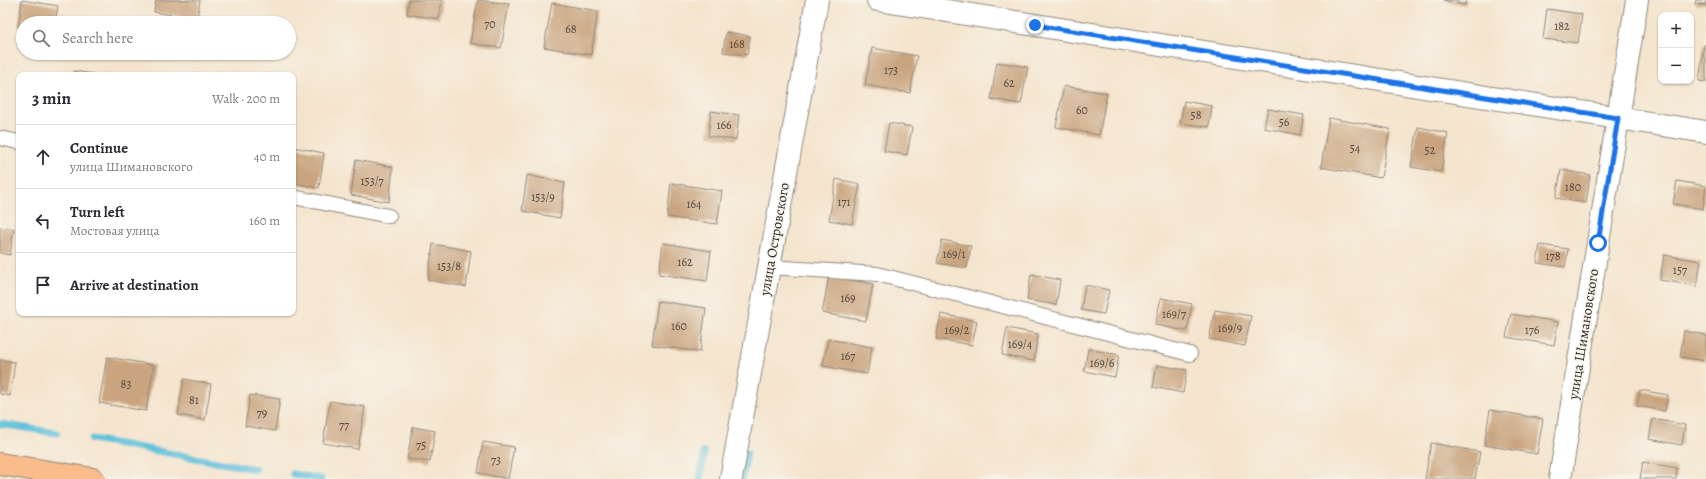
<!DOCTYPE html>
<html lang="en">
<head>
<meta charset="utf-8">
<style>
	body { margin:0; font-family:Alegreya,serif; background:#f2f2f3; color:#2b2b33 }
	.controls { position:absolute; right:12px; top:12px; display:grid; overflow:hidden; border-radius:8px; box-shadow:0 1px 3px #0004 }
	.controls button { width:36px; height:36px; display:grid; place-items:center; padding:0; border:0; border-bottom:1px solid #e1e1e2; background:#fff; color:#2b2b33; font:20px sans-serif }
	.stop { position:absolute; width:12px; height:12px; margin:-9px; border:3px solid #1a73e8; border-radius:50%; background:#fff }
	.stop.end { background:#1a73e8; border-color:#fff; box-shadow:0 1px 4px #0008 }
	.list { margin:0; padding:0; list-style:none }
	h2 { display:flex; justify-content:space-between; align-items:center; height:52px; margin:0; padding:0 16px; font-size:17px }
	h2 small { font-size:13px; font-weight:400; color:#7c7c81 }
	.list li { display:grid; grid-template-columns:26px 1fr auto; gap:12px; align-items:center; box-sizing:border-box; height:64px; padding:0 16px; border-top:1px solid #e1e1e2 }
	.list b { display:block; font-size:15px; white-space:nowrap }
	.list p { margin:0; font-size:13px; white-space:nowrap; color:#7c7c81 }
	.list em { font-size:13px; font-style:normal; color:#7c7c81 }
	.icon { flex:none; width:22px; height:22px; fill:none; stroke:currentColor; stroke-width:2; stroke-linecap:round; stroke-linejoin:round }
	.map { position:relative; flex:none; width:1706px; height:479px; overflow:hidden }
	.search { position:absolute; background:#fff; box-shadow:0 1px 3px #0004; left:16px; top:16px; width:280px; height:44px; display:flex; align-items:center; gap:10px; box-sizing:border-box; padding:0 14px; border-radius:22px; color:#7c7c81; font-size:15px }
	.panel { position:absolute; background:#fff; box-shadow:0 1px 3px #0004; left:16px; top:72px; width:280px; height:244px; border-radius:8px }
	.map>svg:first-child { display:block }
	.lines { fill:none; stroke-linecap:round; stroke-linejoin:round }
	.stream { stroke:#5bbfd9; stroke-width:7 }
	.building { fill:#c9a47f }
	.service-casing { stroke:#90887c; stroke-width:16 }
	.minor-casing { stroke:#90887c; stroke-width:24 }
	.tertiary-casing { stroke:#90887c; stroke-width:24 }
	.primary-casing { stroke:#90887c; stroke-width:24 }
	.service { stroke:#fff; stroke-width:14 }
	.minor { stroke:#fff; stroke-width:22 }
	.tertiary { stroke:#fff; stroke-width:22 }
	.primary { stroke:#f9bc8a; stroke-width:22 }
	.route { stroke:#1a73e8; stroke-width:5 }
	.labels { text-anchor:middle; stroke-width:3; stroke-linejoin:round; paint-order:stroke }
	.number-label { font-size:12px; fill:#524940 }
	.street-label { font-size:14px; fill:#2b2b2b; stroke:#f7f3e8 }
</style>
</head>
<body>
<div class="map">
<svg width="1706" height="479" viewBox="0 0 1706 479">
	<rect width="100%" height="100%" fill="#f7f3e8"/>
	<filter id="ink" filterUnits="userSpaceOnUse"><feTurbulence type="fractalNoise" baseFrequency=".025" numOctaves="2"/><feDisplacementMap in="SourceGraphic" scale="8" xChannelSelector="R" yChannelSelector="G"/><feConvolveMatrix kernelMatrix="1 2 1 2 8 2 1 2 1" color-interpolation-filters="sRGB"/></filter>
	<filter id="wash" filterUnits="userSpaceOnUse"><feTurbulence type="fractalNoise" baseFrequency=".012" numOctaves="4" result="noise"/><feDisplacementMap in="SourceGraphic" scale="16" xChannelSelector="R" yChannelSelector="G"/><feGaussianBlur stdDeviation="0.9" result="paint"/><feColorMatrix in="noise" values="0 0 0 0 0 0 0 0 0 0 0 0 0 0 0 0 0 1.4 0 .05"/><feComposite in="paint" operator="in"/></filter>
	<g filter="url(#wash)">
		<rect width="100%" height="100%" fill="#f4e4cd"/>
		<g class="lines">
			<!-- stream -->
			<path class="stream" d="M0,424L57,433
				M92,439L255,469
				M293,474L321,479
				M700,479L704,452
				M742,479L747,453"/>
		</g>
		<g id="blocks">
			<!-- building -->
			<path class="building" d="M22,0L58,6L55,23H23V28L18,27Z
				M156,0H200L197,19L154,12Z
				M409,0H442L439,19L407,14Z
				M478,0L509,4L501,48L470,43Z
				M1443,0H1466L1465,5Z
				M1696,0H1706V5L1695,4Z
				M552,3L598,11L591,55L544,47Z
				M1547,9L1582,14L1578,43L1543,39Z
				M726,32L750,36L747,55L723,52Z
				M1704,45H1706V82L1699,81Z
				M872,48L917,56L910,93L865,85Z
				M997,62L1028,67L1021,104L991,99Z
				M74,71L93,74V75H74Z
				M1064,86L1107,93L1099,135L1056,127Z
				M1184,101L1212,106L1209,127L1180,123Z
				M1268,109L1304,115L1300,135L1264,128Z
				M711,111L739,115L736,140L708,136Z
				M1329,118L1390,129L1381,178L1321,167Z
				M889,123L912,127L907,155L884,151Z
				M1418,127L1448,133L1441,172L1411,167Z
				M293,147L324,153L319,188L293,183Z
				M356,160L393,167L389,202L351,195Z
				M1561,170L1590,175L1586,203L1556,198Z
				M527,175L565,183L560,218L522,211Z
				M836,179L860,184L852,224L829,220Z
				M1677,181L1706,186L1703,209L1673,204Z
				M671,183L722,191L717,224L667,217Z
				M0,227L14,229L10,255L0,253Z
				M942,240L971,246L967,268L937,263Z
				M663,243L711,251L707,281L659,274Z
				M433,244L471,251L466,287L428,280Z
				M1540,245L1568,249L1565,267L1537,263Z
				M1664,255L1701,261L1697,286L1660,280Z
				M1031,274L1060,280L1056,305L1027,300Z
				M829,276L873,284L866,321L822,313Z
				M1085,285L1109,290L1104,314L1081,310Z
				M1161,298L1192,304L1187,331L1155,325Z
				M658,301L706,308L700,352L652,345Z
				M1215,310L1251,316L1245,346L1209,339Z
				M941,314L977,321L972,345L936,339Z
				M1511,314L1558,322L1554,345L1506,337Z
				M1007,328L1038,334L1034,361L1002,355Z
				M1684,331L1706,335V361L1680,357Z
				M828,339L872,347L867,374L823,366Z
				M1088,349L1119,355L1115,377L1084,371Z
				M107,357L154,365L146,411L99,403Z
				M0,360L15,362L10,396L0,394Z
				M1157,365L1187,370L1183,393L1153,387Z
				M184,379L211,384L205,420L178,415Z
				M1640,390L1668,395L1665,411L1637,406Z
				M250,395L280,399L275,431L245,426Z
				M330,401L365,407L358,449L323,443Z
				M1490,410L1543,419L1537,454L1484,445Z
				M1653,419L1685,425L1682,445L1649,439Z
				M413,427L435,431L430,462L407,459Z
				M483,442L514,447L508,479L478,473Z
				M1431,443L1480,452L1475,479H1425Z
				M1643,462L1677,468L1676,479H1640Z"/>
		</g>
	</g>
	<g filter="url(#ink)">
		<use href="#blocks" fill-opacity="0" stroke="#90887c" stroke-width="1"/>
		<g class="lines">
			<defs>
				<path id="service" d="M0,138L19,142
					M293,197L389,216
					M769,267L877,274L1190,354"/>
				<path id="minor" d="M878,0L1706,132"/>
				<path id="tertiary" d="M731,479L817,0
					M1560,479L1637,0"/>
				<path id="primary" d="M0,464L93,479"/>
			</defs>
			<!-- service casing -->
			<use href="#service" class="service-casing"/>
			<!-- minor casing -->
			<use href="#minor" class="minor-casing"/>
			<!-- tertiary casing -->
			<use href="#tertiary" class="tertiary-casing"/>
			<!-- primary casing -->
			<use href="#primary" class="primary-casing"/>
			<!-- service -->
			<use href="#service" class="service"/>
			<!-- minor -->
			<use href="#minor" class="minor"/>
			<!-- tertiary -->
			<use href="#tertiary" class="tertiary"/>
			<!-- primary -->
			<use href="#primary" class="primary"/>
		</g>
	</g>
	<g class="lines" filter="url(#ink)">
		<!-- route -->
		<path class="route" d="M1035,25L1618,118L1598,243"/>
	</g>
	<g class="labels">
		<!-- number labels -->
		<g class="number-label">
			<text x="490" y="28">70</text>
			<text x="1562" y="30">182</text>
			<text x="571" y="33">68</text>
			<text x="737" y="48">168</text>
			<text x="891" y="74">173</text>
			<text x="1009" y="87">62</text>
			<text x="1082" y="114">60</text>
			<text x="1196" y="119">58</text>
			<text x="1284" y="126">56</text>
			<text x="724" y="129">166</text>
			<text x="1355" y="152">54</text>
			<text x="1430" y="154">52</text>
			<text x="372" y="185">153/7</text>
			<text x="1573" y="191">180</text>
			<text x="543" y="201">153/9</text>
			<text x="844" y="206">171</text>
			<text x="694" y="208">164</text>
			<text x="954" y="258">169/1</text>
			<text x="1553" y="260">178</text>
			<text x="685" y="266">162</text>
			<text x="449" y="270">153/8</text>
			<text x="1680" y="274">157</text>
			<text x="848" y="302">169</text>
			<text x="1174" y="318">169/7</text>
			<text x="679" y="330">160</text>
			<text x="1230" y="332">169/9</text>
			<text x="957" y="334">169/2</text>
			<text x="1532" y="334">176</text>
			<text x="1020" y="348">169/4</text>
			<text x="848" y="360">167</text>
			<text x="1102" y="367">169/6</text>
			<text x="126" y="388">83</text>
			<text x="194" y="404">81</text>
			<text x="262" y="417">79</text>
			<text x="344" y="429">77</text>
			<text x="421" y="449">75</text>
			<text x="496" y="464">73</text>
		</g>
		<!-- street labels -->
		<g class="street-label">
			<text transform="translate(774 239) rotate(-80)" y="5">улица Островского</text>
			<text transform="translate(1583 334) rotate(-81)" y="5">улица Шимановского</text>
		</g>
	</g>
</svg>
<div class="controls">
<button>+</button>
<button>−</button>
</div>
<div class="stop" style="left:1598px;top:243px"></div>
<div class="stop end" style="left:1035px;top:25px"></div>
<div class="search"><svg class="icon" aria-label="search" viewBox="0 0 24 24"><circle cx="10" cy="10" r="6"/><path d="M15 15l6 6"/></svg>Search here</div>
<section class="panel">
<h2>3 min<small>Walk · 200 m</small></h2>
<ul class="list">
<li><svg class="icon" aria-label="ahead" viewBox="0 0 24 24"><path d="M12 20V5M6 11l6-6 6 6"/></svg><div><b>Continue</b><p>улица Шимановского</p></div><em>40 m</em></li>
<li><svg class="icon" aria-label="left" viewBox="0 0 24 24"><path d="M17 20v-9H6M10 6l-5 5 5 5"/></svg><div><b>Turn left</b><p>Мостовая улица</p></div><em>160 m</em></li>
<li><svg class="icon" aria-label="arrive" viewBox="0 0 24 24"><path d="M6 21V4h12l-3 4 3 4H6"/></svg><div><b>Arrive at destination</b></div></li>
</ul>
</section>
</div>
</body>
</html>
